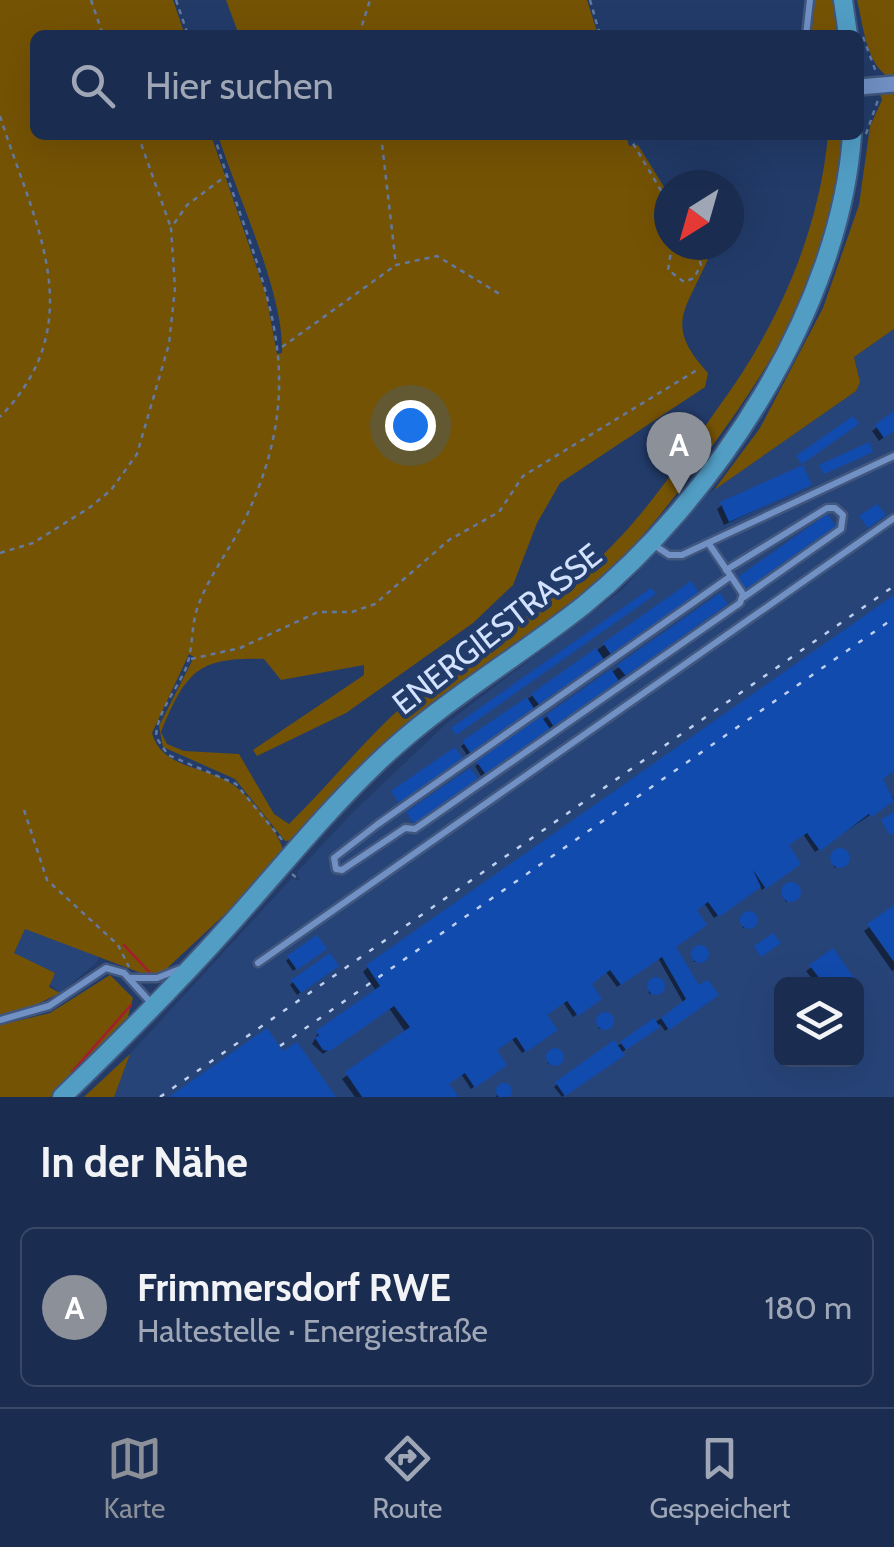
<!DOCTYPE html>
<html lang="de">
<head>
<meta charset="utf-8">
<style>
	body { margin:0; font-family:Cabin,sans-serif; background:#273859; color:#f1f3f6 }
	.controls { position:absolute; right:30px; bottom:30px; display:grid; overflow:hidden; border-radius:15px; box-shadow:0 10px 40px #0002 }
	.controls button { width:90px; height:90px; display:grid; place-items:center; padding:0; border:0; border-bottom:2px solid #384866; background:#1a2c4f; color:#f1f3f6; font:50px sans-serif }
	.compass { position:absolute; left:654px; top:170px; width:90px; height:90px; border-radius:50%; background:#1a2c4f; box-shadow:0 10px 40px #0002; rotate:217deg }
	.you { position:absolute; left:410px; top:425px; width:35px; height:35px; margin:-25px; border:8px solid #fff; border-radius:50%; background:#1a73e8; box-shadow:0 0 0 15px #1a73e833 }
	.badge { display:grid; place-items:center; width:65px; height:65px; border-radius:50%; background:#8c9099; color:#fff; font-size:32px; font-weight:700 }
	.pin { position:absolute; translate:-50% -82px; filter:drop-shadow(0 2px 5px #0008) }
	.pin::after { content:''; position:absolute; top:52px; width:35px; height:30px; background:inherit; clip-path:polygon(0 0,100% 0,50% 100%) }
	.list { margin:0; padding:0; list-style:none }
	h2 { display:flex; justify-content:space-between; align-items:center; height:130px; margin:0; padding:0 40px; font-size:42px }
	h2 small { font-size:32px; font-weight:400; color:#9fa7b7 }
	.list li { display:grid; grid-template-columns:65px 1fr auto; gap:30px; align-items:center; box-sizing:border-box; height:160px; margin:0 20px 20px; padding:0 20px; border:2px solid #384866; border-radius:15px }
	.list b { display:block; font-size:38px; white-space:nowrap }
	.list p { margin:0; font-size:32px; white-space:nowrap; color:#9fa7b7 }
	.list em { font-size:32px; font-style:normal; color:#9fa7b7 }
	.icon { flex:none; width:55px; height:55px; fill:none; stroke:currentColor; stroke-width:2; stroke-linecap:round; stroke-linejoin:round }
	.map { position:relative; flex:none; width:894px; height:1097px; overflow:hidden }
	.search { position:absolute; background:#1a2c4f; box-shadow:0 10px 40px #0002; left:30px; right:30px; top:30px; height:110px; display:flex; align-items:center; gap:25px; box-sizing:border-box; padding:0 35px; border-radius:15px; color:#9fa7b7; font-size:38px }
	.sheet { height:310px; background:#1a2c4f }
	nav { display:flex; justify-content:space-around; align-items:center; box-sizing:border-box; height:140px; border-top:2px solid #384866; background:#1a2c4f; font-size:28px; color:#9fa7b7 }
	nav a { display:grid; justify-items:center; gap:5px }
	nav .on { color:#8c9099 }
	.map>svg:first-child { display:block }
	.built { fill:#274479; fill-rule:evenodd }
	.green { fill:#755305 }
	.shadow { fill:#0007 }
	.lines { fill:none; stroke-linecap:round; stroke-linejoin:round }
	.stream { stroke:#a51d2e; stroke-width:2.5 }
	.building { fill:#124bae }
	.service-casing { stroke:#41577e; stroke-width:11 }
	.tertiary-casing { stroke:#41577e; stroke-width:20 }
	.secondary-casing { stroke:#41577e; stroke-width:22 }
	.path { stroke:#6379a0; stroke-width:2.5; stroke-dasharray:5 5; stroke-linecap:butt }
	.service { stroke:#7190c4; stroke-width:6 }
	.tertiary { stroke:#7190c4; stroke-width:15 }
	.secondary { stroke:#519dc4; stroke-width:18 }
	.rail { stroke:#bfd0ef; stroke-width:2.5; stroke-dasharray:5 10; stroke-linecap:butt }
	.labels { text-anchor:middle; stroke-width:9; stroke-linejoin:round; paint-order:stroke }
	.street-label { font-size:32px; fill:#d2e2ff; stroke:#223b69 }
</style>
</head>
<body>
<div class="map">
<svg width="894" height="1097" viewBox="0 0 894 1097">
	<rect width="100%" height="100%" fill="#223b69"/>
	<!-- built -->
	<path class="built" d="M894,329V1097H114L130,1054L292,878L300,881L297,872L353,812L447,723L623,589L705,496L856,391L860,382L854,357ZM782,984H856V1060H782Z
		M25,929L99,956L97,962L60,993L14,953Z"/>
	<!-- green -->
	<path class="green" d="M0,0H173L185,35H35V135H211L266,295L277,354L282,353C284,292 237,196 218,135H626L629,146L638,145L669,195V245H699L708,259C685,312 664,325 708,373L705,387L560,483L537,523L513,585L473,623L346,713L257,756L253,750L364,675V665L281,680L264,659C197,657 186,672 161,732L167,744L184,751L239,754L274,814L289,824C329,785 363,741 405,704C462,655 530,619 587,569C642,522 679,463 720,405C777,327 819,233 828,135H842C841,260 771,367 699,464C668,506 634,550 594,584C548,623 494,654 448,694C395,741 345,792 294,840L285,841L235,779L163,747L159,726L194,657L189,654L152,733C162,770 207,765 235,786C252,799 278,830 283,850L239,901L162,973L149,976L25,929L14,953L55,973L49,987L60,993L19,1013L0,1015Z
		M226,0H587L598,35H239Z
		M814,0H833L839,35H810Z
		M857,0H894V80C866,68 864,28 857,0Z
		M894,84V329L854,357L860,382L856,391L714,490L760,428L823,308L859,205L870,126L882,100L877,86Z
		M110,975L133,998L127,1020L50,1097H0V1025L50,1013Z
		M130,1054L114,1097H84Z"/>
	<!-- shadow -->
	<path class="shadow" d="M894,415V430L879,441L872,431Z
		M809,485L724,525L717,509L722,505Z
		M692,598L467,755L461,746L604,645Z
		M894,598V770L880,780L894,799L815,852L803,834L786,846L795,867L762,890L759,886L714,918L704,903L694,911L673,947L698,989L712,998L665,1031L660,1024L562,1097L554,1087L557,1084L684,1004L658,958L617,987L606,972L589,984L596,1002L573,1017L563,1002L545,1016L551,1033L522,1053L512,1039L494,1051L501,1068L471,1089L461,1074L447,1084L454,1097H355L342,1079L406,1033L389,1008L323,1054L312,1044L318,1033L377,992L363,972L368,967Z
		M720,609L481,776L475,766L619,667Z
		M842,851L847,860L835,868L830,859Z
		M793,885L798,894L786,902L781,893Z
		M894,908V970L892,971L864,931Z
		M753,915L754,925L743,928L741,918Z
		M704,950L705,959L694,962L692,953Z
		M320,952L293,971L286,961L289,958Z
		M833,952L856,984H816L806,971Z
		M333,969L297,995L290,985L293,982Z
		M659,981L660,991L649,994L648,984Z
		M609,1017L610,1026L599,1029L597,1020Z
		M559,1052L560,1061L548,1064L547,1055Z
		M500,1087L509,1090L507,1097H496Z"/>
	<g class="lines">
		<!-- stream -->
		<path class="stream" d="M124,945L151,974
			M72,1072L131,1005"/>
	</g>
	<!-- building -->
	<path class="building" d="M894,411V431L884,438L875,425Z
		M853,416L859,424L802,464L796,456Z
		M869,442L873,452L824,474L819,465Z
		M803,465L812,485L729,522L720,502Z
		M877,504L886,515L868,528L859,516Z
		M827,514L836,526L746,589L738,577Z
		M691,581L700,594L612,656L603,643Z
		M651,588L656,594L456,735L451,728Z
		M720,593L728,604L626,676L617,665Z
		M894,595V771L883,779L894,801L871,817L869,814L820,851L807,833L789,845L801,864L766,889L753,870L761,887L719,917L708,902L697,910L707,925L676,947L699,985L708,980L719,995L669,1030L661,1018L686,999L662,957L621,985L610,970L592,984L602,999L578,1016L567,1001L547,1015L558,1030L526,1052L516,1037L497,1050L507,1065L475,1088L465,1073L449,1084L459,1097H362L345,1072L410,1027L394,1006L330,1051L323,1050L315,1038L319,1035L316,1031L380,986L366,965Z
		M596,648L605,661L540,706L531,694Z
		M611,669L619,681L554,727L546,715Z
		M527,697L535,710L471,754L462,741Z
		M541,716L551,730L486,775L476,761Z
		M455,747L463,759L399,803L391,791Z
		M470,768L479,780L414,824L406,812Z
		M894,812V834H889L881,820Z
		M830 858a10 10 0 1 1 20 0a10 10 0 1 1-20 0Z
		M781 892a10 10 0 1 1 20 0a10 10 0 1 1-20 0Z
		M894,905V962L867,924Z
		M740 920a9 9 0 1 1 18 0a9 9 0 1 1-18 0Z
		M773,933L781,943L761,957L754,946Z
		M317,935L327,949L297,970L287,956Z
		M691 954a9 9 0 1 1 18 0a9 9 0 1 1-18 0Z
		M833,948L864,992L856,997V984H824L809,965Z
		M330,953L339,966L301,993L291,980Z
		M647 986a9 9 0 1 1 18 0a9 9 0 1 1-18 0Z
		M596 1021a9 9 0 1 1 18 0a9 9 0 1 1-18 0Z
		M654,1018L660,1027L626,1050L620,1042Z
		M267,1028L283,1051L297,1042L336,1097H169Z
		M614,1040L625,1055L565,1096L555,1082Z
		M546 1057a9 9 0 1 1 18 0a9 9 0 1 1-18 0Z
		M496 1091a8 8 0 1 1 16 0a8 8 0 1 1-16 0Z"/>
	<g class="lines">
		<defs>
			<path id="service" d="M806,35L810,0
				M651,543L669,555H682L894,456
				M709,544L743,594L740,603L415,829L405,828L342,870L336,869L334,858L378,824L731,576
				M726,570L827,508H835L843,515L841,529L744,597
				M258,963L894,518
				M130,978H157L180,969
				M0,1020L49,1006L106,968L124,973L153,1005"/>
			<path id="tertiary" d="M859,87L894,84"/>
			<path id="secondary" d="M843,0L848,35
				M62,1097C118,1043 174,987 226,929C275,875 321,817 374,766C437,704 515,660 584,605C716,497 840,308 852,135"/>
		</defs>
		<!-- service casing -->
		<use href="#service" class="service-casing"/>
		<!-- tertiary casing -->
		<use href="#tertiary" class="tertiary-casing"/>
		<!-- secondary casing -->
		<use href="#secondary" class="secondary-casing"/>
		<!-- path -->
		<path class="path" d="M91,0L103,35
			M176,0L188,35
			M590,0L600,35
			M359,35L370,0
			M863,37L876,72
			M0,116C34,224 93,321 0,417
			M866,134L878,100
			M138,135L171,228
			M214,135C257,278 317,364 247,515C232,547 208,576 197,609C191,628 193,650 186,668C176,691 157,712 156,737L168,755L236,784L283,841
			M381,135L396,265L437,256L503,296
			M628,135L669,204
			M672,245L668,270L684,282L694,278L701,265L695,245
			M282,347L396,265
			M0,553L33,543L89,508L111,490L137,454L169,344L175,288L171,228L187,205L227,175
			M191,659L240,648L318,612H352L375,604L449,540L499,512L523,476L697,370
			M24,810L47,880L118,945L129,967
			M292,874L299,880"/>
		<!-- service -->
		<use href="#service" class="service"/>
		<!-- tertiary -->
		<use href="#tertiary" class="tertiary"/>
		<!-- secondary -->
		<use href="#secondary" class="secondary"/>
		<!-- rail -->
		<path class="rail" d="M280,1046L894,618
			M160,1097L894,586"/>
	</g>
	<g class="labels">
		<!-- street labels -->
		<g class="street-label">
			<text transform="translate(497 629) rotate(-38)" y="11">ENERGIESTRASSE</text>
		</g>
	</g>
</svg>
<div class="controls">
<button><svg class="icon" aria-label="layers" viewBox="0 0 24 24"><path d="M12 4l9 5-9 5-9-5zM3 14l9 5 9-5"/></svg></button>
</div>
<svg class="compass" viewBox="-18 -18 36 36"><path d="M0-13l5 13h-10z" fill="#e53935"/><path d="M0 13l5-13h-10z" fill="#9fa7b7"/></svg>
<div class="you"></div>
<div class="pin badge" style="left:679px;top:494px">A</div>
<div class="search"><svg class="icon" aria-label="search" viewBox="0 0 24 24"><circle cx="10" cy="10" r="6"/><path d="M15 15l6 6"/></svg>Hier suchen</div>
</div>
<section class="sheet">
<h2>In der Nähe<small></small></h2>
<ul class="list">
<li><span class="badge">A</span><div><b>Frimmersdorf RWE</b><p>Haltestelle · Energiestraße</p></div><em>180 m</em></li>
</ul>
</section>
<nav>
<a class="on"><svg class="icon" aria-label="map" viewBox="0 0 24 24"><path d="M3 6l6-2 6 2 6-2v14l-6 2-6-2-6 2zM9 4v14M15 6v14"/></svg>Karte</a>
<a><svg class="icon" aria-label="directions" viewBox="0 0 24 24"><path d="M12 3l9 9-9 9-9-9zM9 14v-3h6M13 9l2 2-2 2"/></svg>Route</a>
<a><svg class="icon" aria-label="saved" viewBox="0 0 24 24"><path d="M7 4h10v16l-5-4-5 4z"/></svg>Gespeichert</a>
</nav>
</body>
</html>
